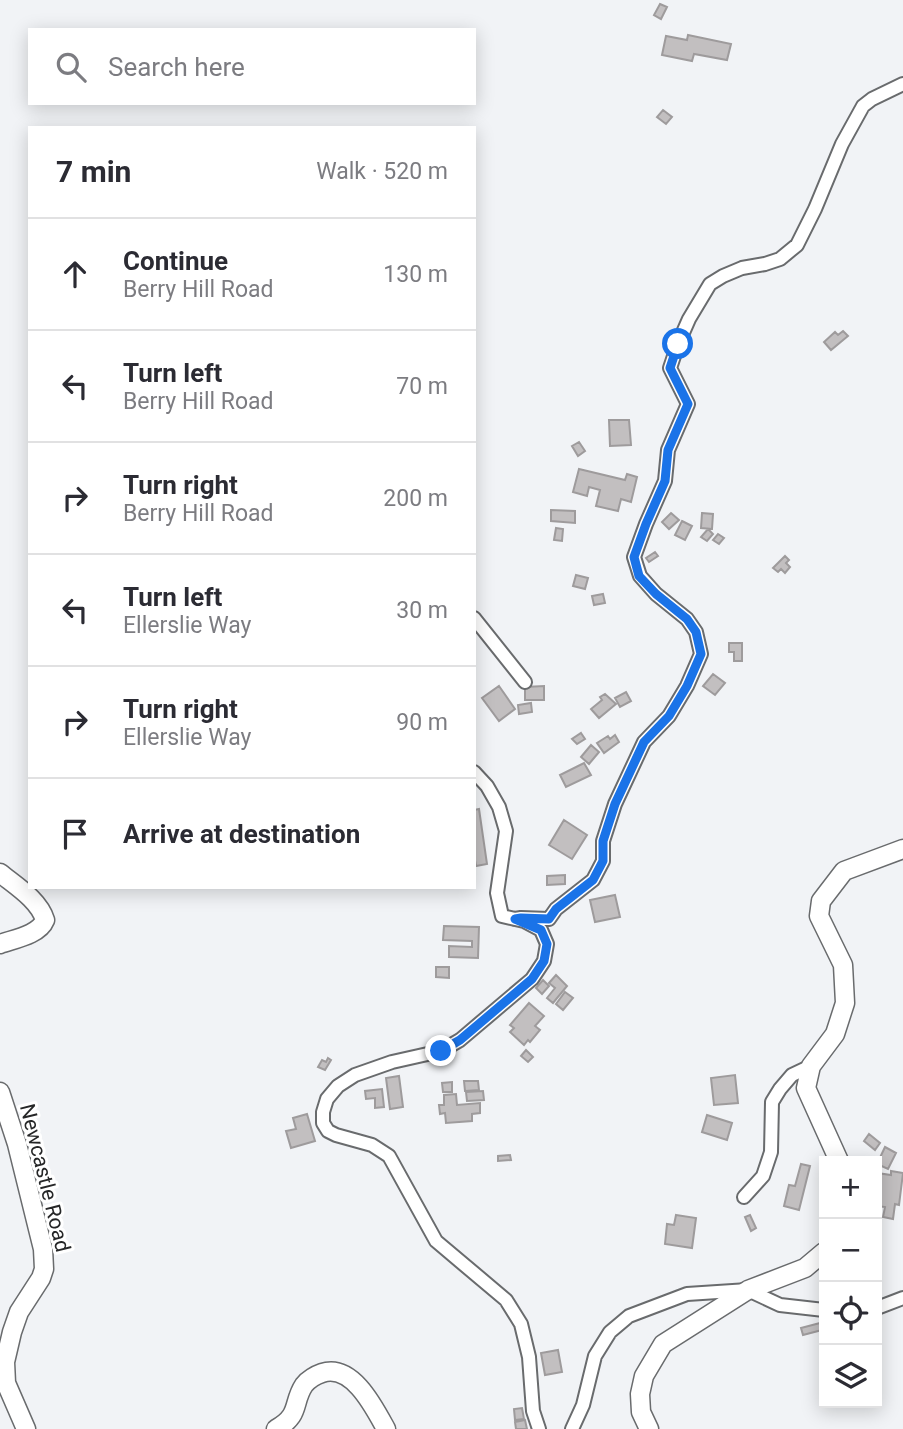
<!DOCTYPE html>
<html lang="en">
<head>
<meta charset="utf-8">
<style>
	body { margin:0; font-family:Roboto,sans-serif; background:#f2f2f3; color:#2b2b33 }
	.controls { position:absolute; right:21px; bottom:21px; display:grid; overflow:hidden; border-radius:0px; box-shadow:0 4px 18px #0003 }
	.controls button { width:63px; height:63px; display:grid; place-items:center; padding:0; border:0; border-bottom:2px solid #e1e1e2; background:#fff; color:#2b2b33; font:35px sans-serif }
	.stop { position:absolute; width:21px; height:21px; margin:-16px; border:5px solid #1a73e8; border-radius:50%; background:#fff }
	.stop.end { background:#1a73e8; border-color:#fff; box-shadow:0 2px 7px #0008 }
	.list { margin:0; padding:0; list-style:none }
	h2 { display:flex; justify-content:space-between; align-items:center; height:91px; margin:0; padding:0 28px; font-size:30px }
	h2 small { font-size:23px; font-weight:400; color:#7c7c81 }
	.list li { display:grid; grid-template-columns:46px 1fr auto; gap:21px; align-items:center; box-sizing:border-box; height:112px; padding:0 28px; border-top:2px solid #e1e1e2 }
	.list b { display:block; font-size:26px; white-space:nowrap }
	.list p { margin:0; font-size:23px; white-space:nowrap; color:#7c7c81 }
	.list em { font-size:23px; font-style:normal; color:#7c7c81 }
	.icon { flex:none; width:38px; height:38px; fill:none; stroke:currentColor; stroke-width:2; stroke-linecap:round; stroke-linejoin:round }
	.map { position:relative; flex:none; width:903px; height:1429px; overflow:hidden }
	.search { position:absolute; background:#fff; box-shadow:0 4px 18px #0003; left:28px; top:28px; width:448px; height:77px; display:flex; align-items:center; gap:18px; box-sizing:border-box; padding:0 24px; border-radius:0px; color:#7c7c81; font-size:26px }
	.panel { position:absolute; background:#fff; box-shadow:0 4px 18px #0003; left:28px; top:126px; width:448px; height:763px; border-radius:0px }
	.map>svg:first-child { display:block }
	.building { fill:#c2bfc0; stroke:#9e9b9c; stroke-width:2 }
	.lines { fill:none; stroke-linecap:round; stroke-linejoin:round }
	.street-casing { stroke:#696b6d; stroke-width:16 }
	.secondary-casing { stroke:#696b6d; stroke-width:21 }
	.street { stroke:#fff; stroke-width:12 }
	.secondary { stroke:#fff; stroke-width:18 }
	.route { stroke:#1a73e8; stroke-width:9 }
	.labels { text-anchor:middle; stroke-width:6; stroke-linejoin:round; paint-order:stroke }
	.street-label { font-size:21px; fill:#252627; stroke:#fff }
</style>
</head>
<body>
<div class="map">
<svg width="903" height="1429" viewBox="0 0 903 1429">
	<rect width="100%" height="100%" fill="#f1f3f6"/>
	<!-- building -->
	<path class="building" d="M660,4L667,7L661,19L654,15Z
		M688,35L731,44L727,60L694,54L692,61L662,55L666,36L687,40Z
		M663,110L672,117L666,124L657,117Z
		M843,331L848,336L831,350L824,342L835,332L838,335Z
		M609,420H629L631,445L610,446Z
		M579,442L585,451L578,456L572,446Z
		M579,469L625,480L627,474L637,477L631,502L621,499L618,511L596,506L600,490L589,487L587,496L573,492Z
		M551,510L575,511V523L551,521Z
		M671,513L679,520L669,529L662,522Z
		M702,513L713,514L712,529L701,528Z
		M682,521L692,526L685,540L675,535Z
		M556,528L563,529L562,541L554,540Z
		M708,529L713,534L707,541L701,537Z
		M718,534L724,538L719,544L713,540Z
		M655,552L658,556L649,562L646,558Z
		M785,556L789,560L786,563L790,567L785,573L781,569L778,572L773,568Z
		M576,575L588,578L585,589L573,586Z
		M603,594L605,603L594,605L592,596Z
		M729,643H742V661H734V652H729Z
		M713,674L725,683L715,695L703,686Z
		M499,686L515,709L499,721L482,698Z
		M544,686V700H525V687Z
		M626,692L631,701L620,707L615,698Z
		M605,694L616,704L599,718L591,709L602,700L600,697Z
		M531,703L532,712L519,714L518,705Z
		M581,733L585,739L577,744L572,739Z
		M615,735L619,742L604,753L597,743L608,736L610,739Z
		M591,745L599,752L589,764L581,757Z
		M584,763L591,775L566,787L560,775Z
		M479,809L487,864L476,866L474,855V810Z
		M564,820L587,835L572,859L549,845Z
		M565,875V884L547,885V876Z
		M615,895L620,917L595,922L590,900Z
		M444,926L479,927L478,958L449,957V946L472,947V941L443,940Z
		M436,967H449V978L436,977Z
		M556,975L567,986L553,1003L547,998L555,988L549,983Z
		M543,980L549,986L542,994L536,988Z
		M565,992L573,998L563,1010L556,1004Z
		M529,1003L544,1016L535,1026L540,1030L530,1042L528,1040L524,1045L510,1032L514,1028L510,1025Z
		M526,1050L533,1057L528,1062L521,1056Z
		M328,1058L331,1060L325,1070L318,1067L322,1060L326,1062Z
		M735,1075L738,1103L714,1105L711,1078Z
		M399,1076L403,1107L390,1109L386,1078Z
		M464,1081H478L479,1090L465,1091Z
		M452,1082V1092H443L442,1083Z
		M382,1089L384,1107L375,1108V1098L366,1099L365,1091Z
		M483,1091L484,1100L467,1101L466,1092Z
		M456,1094L457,1105L480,1103V1113L472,1114V1121L446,1123L445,1113L440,1114L439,1105H444V1095Z
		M307,1114L315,1141L291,1148L286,1131L296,1129L293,1118Z
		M707,1115L732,1123L727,1140L702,1132Z
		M869,1134L880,1143L875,1150L864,1141Z
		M885,1147L896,1153L888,1169L877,1164Z
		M510,1155L511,1160L498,1161V1156Z
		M801,1164L810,1166L799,1210L784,1206L789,1185L795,1186Z
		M891,1171L903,1173L899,1205L895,1204L893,1219L883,1217L885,1207L877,1206V1173L891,1175Z
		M676,1215L696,1218L692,1248L665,1244L667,1224L674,1225Z
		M750,1215L756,1228L751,1231L745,1217Z
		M820,1323L822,1330L803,1335L801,1328Z
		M558,1350L562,1372L545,1375L541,1353Z
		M522,1408L524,1419L515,1420L514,1409Z
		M525,1420L527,1429H516L515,1422Z"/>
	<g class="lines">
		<defs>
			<path id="street" d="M474,618L525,682
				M474,772L487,786L499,807L506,831L497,893L502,916L524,921L541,930L547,944L544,961L532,979L460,1040L441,1051L392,1062L355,1075L338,1086L327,1099L323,1112V1123L328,1131L336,1135L372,1145L389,1156L436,1241L506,1300L521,1324L529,1357L533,1411L539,1429
				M515,919L521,918L549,919L556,909L593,880L603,861V841L615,804L644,742L669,716L687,686L701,654L696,632L687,619L656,594L640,576L634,557L646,524L665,481L668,450L688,404L670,368L678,344L689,319L710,284L723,276L742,268L765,264L780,259L797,245L815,209L842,144L863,106L872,99L903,84
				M744,1197L763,1176L771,1152L772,1102L780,1089L792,1075L811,1066
				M877,1308L903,1298
				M572,1429L583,1405L595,1356L610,1332L629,1316L687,1294L748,1290L780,1305L824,1310"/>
			<path id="secondary" d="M0,873C16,886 39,900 45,920C39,935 14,939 0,944
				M0,1092L17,1144L43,1249L44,1269L41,1278L19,1312L12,1332L5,1362L6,1383L26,1429
				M839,1161L806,1088L811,1066L835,1034L845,1003L843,965L819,916L821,901L844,871L903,849
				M276,1429C301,1415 292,1403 304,1385C308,1380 316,1375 322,1373C352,1363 374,1407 386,1429
				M649,1429L641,1412L640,1394L644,1376L663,1344L748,1290L805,1268L824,1252"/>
		</defs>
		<!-- street casing -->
		<use href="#street" class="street-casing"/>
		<!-- secondary casing -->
		<use href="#secondary" class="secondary-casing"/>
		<!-- street -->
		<use href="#street" class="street"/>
		<!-- secondary -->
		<use href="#secondary" class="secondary"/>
	</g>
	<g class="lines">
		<!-- route -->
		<path class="route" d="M441,1051L460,1040L532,979L544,961L547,944L541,930L515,919L521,918L549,919L556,909L593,880L603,861V841L615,804L644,742L669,716L687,686L701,654L696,632L687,619L656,594L639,576L634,557L646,524L665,481L668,450L688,404L670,368L678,344"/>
	</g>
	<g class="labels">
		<!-- street labels -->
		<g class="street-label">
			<text transform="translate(45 1178) rotate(76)" y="7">Newcastle Road</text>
		</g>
	</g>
</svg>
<div class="controls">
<button>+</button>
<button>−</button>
<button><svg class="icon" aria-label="locate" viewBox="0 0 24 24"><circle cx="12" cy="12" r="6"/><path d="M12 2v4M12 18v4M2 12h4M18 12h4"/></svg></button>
<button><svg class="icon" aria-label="layers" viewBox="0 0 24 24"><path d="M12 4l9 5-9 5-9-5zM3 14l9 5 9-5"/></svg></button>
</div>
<div class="stop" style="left:678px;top:344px"></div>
<div class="stop end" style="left:441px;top:1051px"></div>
<div class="search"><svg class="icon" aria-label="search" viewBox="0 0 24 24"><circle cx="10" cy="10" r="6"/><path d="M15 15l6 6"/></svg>Search here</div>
<section class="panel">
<h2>7 min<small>Walk · 520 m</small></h2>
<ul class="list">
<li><svg class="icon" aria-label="ahead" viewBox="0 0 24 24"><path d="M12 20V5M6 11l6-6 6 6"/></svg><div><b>Continue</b><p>Berry Hill Road</p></div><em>130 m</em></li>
<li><svg class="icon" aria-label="left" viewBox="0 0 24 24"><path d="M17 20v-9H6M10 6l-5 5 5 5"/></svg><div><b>Turn left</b><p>Berry Hill Road</p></div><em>70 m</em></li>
<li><svg class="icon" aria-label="right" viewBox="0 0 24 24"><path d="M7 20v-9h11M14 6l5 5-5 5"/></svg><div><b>Turn right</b><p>Berry Hill Road</p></div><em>200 m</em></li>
<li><svg class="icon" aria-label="left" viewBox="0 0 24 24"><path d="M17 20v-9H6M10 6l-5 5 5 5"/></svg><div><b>Turn left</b><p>Ellerslie Way</p></div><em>30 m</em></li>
<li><svg class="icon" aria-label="right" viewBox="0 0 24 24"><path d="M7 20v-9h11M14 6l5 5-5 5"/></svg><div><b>Turn right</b><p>Ellerslie Way</p></div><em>90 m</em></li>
<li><svg class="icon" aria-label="arrive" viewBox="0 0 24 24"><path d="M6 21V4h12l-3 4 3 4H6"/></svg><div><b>Arrive at destination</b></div></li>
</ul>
</section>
</div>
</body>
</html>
